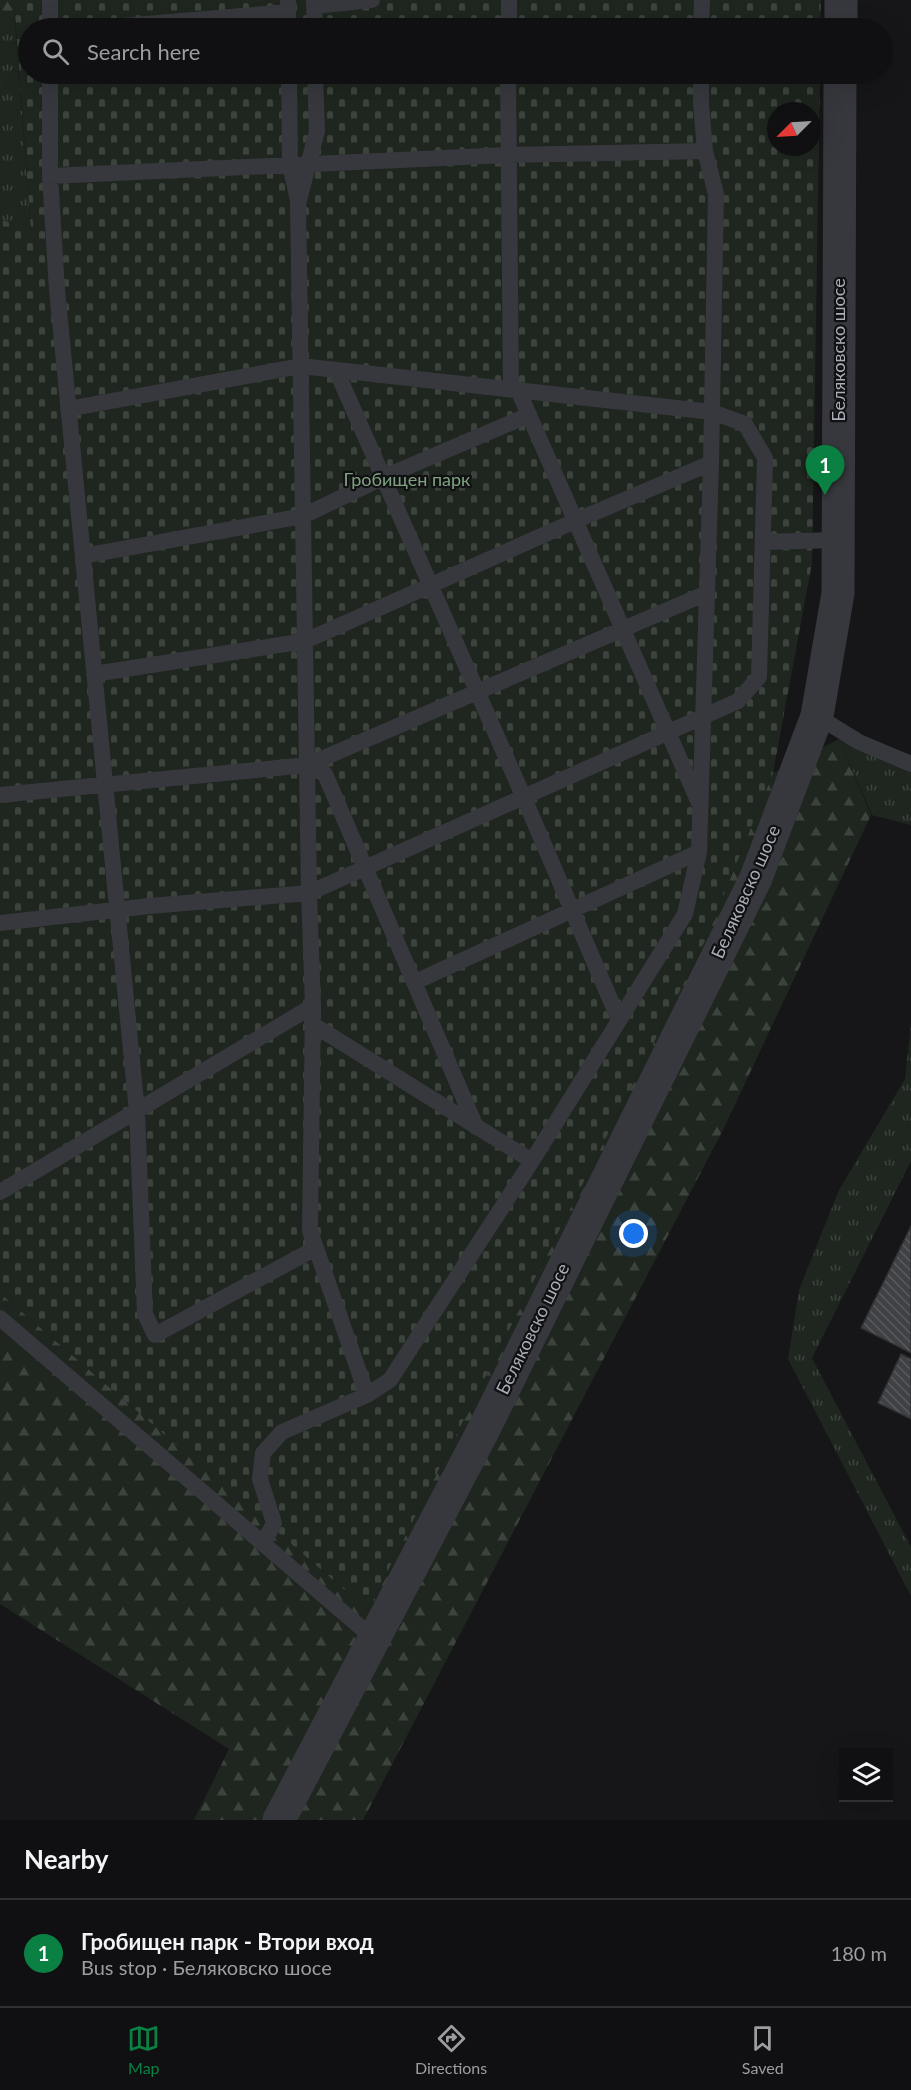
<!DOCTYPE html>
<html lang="en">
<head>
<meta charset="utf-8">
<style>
	body { margin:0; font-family:Lato,sans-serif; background:#1e1e20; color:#f1f3f6 }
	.controls { position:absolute; right:18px; bottom:18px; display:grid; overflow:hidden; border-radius:0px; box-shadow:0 6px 24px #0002 }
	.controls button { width:54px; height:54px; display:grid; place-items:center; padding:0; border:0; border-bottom:2px solid #303032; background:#101012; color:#f1f3f6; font:30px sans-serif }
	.compass { position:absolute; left:767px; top:102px; width:54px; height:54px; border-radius:50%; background:#101012; box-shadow:0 6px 24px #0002; rotate:246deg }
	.you { position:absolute; left:634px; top:1234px; width:21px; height:21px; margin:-15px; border:4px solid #fff; border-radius:50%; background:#1a73e8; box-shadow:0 0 0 9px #1a73e833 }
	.badge { display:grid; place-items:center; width:39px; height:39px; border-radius:50%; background:#0b8043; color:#fff; font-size:20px; font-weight:700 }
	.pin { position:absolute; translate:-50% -50px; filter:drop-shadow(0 2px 3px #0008) }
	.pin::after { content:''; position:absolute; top:32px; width:21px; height:18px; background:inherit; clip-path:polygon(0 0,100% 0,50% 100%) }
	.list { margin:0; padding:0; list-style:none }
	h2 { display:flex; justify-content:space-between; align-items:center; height:78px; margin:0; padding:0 24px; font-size:26px }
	h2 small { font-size:20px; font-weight:400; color:#9c9d9f }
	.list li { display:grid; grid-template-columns:39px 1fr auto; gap:18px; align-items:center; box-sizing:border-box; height:108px; padding:0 24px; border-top:2px solid #303032 }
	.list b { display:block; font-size:22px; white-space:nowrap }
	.list p { margin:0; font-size:20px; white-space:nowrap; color:#9c9d9f }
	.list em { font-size:20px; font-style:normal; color:#9c9d9f }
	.icon { flex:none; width:33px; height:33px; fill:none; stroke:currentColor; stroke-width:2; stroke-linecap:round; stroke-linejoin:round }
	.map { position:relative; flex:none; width:911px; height:1820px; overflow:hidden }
	.search { position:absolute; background:#101012; box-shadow:0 6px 24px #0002; left:18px; right:18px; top:18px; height:66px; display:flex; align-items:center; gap:15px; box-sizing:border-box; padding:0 21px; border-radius:33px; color:#9c9d9f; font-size:22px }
	.sheet { height:186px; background:#101012 }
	nav { display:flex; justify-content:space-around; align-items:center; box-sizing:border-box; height:84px; border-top:2px solid #303032; background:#101012; font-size:16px; color:#9c9d9f }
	nav a { display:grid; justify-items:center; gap:3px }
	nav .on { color:#0b8043 }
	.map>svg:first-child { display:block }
	.grass { fill:url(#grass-tufts) }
	.forest { fill:url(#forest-firs) }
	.cemetery { fill:url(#cemetery-stones); fill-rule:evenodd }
	.building { fill:url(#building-back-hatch); stroke:#303034; stroke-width:1.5 }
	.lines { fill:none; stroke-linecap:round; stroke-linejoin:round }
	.service { stroke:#37383d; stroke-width:16 }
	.tertiary { stroke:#37383d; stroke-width:33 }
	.labels { text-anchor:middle; stroke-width:4.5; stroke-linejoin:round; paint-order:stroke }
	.street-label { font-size:18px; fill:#a8adb8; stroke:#111113 }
	.park-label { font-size:18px; fill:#7fa381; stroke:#111113 }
</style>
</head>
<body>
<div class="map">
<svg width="911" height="1820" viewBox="0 0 911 1820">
	<defs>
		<pattern id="grass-tufts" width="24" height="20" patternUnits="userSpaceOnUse" patternTransform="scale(1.5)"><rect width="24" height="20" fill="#1e261f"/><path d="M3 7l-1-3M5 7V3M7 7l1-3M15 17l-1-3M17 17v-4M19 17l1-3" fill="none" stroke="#3c433d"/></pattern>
		<pattern id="forest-firs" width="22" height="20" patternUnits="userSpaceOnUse" patternTransform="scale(1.5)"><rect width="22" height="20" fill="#1e261f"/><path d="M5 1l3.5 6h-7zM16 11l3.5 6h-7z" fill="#3c433d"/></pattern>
		<pattern id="cemetery-stones" width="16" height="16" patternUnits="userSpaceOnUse" patternTransform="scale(1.5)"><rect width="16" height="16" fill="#1e261f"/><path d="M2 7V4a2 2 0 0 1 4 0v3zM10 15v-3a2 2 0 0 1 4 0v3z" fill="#3c433d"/></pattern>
		<pattern id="building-back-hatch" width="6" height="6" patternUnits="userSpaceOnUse" patternTransform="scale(1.5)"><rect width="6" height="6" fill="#404145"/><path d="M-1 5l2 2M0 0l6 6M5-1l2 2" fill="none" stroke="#595a5e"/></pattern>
	</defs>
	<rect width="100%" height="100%" fill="#161618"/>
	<!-- grass -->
	<path class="grass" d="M0,15L15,19L31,232L0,219Z
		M839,739L911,763V825L872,815Z
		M911,1023V1161L812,1358L911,1547V1596L788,1359L799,1290L839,1190L905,1079Z"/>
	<!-- forest -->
	<path class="forest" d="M0,0H14L15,19L0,15Z
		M839,739L871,815L724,1128L363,1820H194L229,1749L0,1604V1293L368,1610L705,941L773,773Z"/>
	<!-- cemetery -->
	<path class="cemetery" d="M14,0H821L820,28H28V74H820L812,563L773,773L705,941L368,1610L0,1293V219L31,231ZM776,111H812V147H776Z"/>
	<!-- building -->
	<path class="building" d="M911,1226V1353L861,1328Z
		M901,1354L911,1359V1419L878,1403Z"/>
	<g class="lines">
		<!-- service -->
		<path class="service" d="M50,0V28
			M288,0V28
			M314,0L315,28
			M314,6L372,0
			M98,28L288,12
			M509,28V0
			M701,28L702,0
			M50,74V176L57,290L137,1112L145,1314L155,1335L316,1248
			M289,74L290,165L298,200
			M315,74L317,131L298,204L309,893L313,1006L310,1231L367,1395
			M508,74L511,389
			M50,176L508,155L705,151
			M336,370L524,798L619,1020
			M518,390L699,803
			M763,542L838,540
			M83,556L303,516L384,477L529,415
			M94,674L305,641L575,521L711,463
			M817,716L859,742L911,764
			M307,765L325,774L476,1127
			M0,795L307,765L707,593
			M0,923L149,906L309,893L738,701L759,677L765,458L745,424L712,412L301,366L68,409
			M415,982L699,852
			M312,1024L532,1161
			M0,1192L313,1006
			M0,1318L373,1638
			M263,1544L274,1523L260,1479L263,1453L282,1432L367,1395L390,1380L532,1161L685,914L699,852L711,463L716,194L705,151L701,103V74"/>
		<!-- tertiary -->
		<path class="tertiary" d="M841,28V0
			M279,1820L484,1429L756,878L817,716L838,593L840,74"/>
	</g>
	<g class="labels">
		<!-- street labels -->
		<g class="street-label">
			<text transform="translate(839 350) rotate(-90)" y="6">Беляковско шосе</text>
			<text transform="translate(746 892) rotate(-66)" y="6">Беляковско шосе</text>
			<text transform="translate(533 1329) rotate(-64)" y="6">Беляковско шосе</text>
		</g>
		<!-- park labels -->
		<g class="park-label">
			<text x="407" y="486">Гробищен парк</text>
		</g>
	</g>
</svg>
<div class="controls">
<button><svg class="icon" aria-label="layers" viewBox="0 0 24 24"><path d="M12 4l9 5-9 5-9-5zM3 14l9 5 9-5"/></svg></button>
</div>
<svg class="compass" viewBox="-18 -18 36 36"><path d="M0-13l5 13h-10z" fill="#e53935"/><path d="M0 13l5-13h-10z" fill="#9c9d9f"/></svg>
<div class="you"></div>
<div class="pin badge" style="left:825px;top:495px">1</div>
<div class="search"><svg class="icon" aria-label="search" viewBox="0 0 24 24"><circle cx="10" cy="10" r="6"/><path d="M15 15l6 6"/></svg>Search here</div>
</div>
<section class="sheet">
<h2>Nearby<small></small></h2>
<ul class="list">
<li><span class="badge">1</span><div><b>Гробищен парк - Втори вход</b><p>Bus stop · Беляковско шосе</p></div><em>180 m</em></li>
</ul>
</section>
<nav>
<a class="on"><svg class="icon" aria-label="map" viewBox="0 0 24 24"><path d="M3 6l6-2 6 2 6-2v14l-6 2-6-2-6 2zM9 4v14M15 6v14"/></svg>Map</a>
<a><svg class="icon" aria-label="directions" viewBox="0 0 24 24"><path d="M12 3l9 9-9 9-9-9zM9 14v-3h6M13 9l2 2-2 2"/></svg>Directions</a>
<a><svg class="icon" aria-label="saved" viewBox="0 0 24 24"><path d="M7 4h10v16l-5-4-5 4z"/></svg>Saved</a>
</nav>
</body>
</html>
